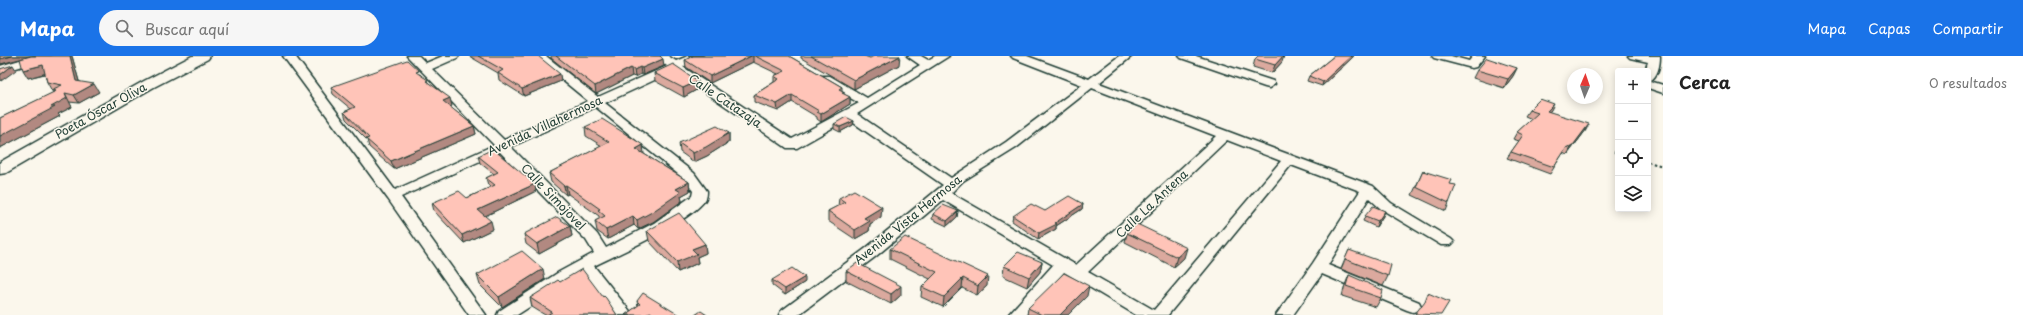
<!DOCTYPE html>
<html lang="es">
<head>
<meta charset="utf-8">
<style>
	body { margin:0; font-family:"Playpen Sans",sans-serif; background:#f6f6f6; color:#222 }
	.controls { position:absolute; right:12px; top:12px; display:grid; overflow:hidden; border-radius:4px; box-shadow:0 2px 10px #0003 }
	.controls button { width:36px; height:36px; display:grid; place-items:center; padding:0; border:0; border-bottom:1px solid #e0e0e0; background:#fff; color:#222; font:20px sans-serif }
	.compass { position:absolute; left:1567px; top:12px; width:36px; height:36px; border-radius:50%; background:#fff; box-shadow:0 2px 10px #0003; rotate:2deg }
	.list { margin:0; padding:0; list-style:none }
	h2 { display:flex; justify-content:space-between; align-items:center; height:52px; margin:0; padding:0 16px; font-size:17px }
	h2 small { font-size:13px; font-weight:400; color:#767676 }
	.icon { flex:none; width:22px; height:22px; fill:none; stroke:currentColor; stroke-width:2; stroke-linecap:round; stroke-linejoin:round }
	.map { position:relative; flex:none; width:1663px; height:259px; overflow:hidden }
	header { display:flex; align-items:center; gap:24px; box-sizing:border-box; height:56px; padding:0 20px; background:#1a73e8; color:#fff }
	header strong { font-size:19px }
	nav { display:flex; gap:22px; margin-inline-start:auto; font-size:14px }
	.search { width:280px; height:36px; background:#f6f6f6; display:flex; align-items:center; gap:10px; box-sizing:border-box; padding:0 14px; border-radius:22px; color:#767676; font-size:15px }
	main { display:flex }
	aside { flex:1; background:#fff }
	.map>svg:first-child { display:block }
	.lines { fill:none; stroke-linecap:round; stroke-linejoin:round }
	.minor-casing { stroke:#1f3d34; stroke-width:3 }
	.tertiary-casing { stroke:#1f3d34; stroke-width:3 }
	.path { stroke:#1f3d34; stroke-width:2; stroke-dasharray:2.5 2.5; stroke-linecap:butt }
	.minor { fill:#fbf7ec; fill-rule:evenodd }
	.tertiary { fill:#fbf7ec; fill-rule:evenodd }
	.wall { fill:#dba99e; stroke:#1f3d34 }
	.shaded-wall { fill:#b28981; stroke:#1f3d34 }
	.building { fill:#ffc4b8; stroke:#1f3d34 }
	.labels { text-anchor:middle; stroke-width:3; stroke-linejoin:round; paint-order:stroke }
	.street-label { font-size:12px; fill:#1f3d34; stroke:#fbf7ec }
</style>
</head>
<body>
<header>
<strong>Mapa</strong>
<div class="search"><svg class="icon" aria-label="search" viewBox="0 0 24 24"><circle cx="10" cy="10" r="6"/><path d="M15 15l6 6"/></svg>Buscar aquí</div>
<nav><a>Mapa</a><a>Capas</a><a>Compartir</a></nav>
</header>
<main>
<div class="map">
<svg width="1663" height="259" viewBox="0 0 1663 259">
	<rect width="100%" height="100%" fill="#fbf7ec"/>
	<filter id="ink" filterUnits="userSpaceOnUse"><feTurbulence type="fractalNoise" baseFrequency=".025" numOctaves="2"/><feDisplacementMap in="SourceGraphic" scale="8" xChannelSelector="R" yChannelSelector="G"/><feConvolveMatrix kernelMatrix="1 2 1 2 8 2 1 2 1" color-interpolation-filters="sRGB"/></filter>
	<g filter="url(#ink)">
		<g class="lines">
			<defs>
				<path id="minor" d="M33,0H51L49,2L0,17V10Z
					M283,0H295L395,134L494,89L407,0H419L426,7L443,0H459L457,2L432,13L504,84L588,45L533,0H546L598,41L667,10L654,0H668L676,5L688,0H703L683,11L792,83L859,47L822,26L820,23L822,20H830L867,42L920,9L907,0H921L928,4L935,0H949L857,58L951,122L1006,86L1082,29L1013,2L1011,0H1027L1089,23L1119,0H1132L1099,27L1373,130L1391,147L1451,183L1454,186L1451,189H1441L1381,153L1369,142L1328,209L1419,246L1421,250L1419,254L1413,256L1407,254L1322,218L1293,259H1276L1313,207L1360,135L1291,109L1168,259H1136L1064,216L1026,259H1008L1053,209L943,144L875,201L798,259H779L781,255L865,193L943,129L848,63L797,92H787L674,15L605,47L694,117L707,135C707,138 707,141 705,144C688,167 620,197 594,210L633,259H616L582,217L517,259H497L499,255L559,216L594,197L586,184L500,96L401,141L486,259H469L388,143ZM1092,32L1216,80L1076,209L951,137L963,125L1016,92ZM596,51L684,123L693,135L692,140L654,167L606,192L597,178L511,91ZM1227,84L1281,105L1154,254L1088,216Z
					M1179,0H1196L1273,25L1275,28L1269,32L1265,31L1181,2Z
					M1432,0H1451L1469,5L1473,0H1485L1476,11L1472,12L1434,2Z
					M1628,0H1660C1660,9 1658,20 1650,25L1663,29V37L1648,32V15H1645L1648,6L1630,2Z"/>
				<path id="tertiary" d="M192,0H210L208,3L154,31L6,117L0,118V106L144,25Z"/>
			</defs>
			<!-- minor casing -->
			<use href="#minor" class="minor-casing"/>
			<!-- tertiary casing -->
			<use href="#tertiary" class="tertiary-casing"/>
			<!-- path -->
			<path class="path" d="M1614,96L1618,97
				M1648,106L1663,110"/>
			<!-- minor -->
			<use href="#minor" class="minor"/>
			<!-- tertiary -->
			<use href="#tertiary" class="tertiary"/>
		</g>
		<!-- wall -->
		<path class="wall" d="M0,0H72L79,25L99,36L79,47L69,46L72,51L58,58L60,60L0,92V62L53,37L47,26L45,18L28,22L20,3L1,8L0,6Z
			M469,0H538L561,25L524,40L499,24L498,17Z
			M551,0H660L664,10L643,19L641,18L635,21L632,20L596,38L551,2Z
			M693,0H789L842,31V34L845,39L850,41V48L821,66L817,63V61L792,46L778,55L754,46V39L774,26V20L778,18L753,6L710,27L686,11L685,4Z
			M801,0H864L870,2L899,9L854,33L801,2Z
			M1334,0H1354L1322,30L1307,25L1309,20Z
			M1255,3L1282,6L1272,17L1253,11Z
			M1517,12L1513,20L1504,32L1473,22L1477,14Z
			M654,17L698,25V33L684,41L655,25Z
			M420,18L452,50L450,51L474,70L476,78L394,113L369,91L367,84L346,63L344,56L351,53L333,38L331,31Z
			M1529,54H1551L1549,56L1586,74L1567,99L1563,97L1550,118L1507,102L1511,96L1519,85L1513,83L1517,76L1532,63L1525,60Z
			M854,65L853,69L840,76L834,73V68Z
			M585,71L644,98L689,126L690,135L681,140L682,145L653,166L638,173L634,169L608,183L597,175L595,165L599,163V160L568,138L566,139L551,126L549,117L602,90L586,80Z
			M729,77V86L707,100L694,106L680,96L679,87Z
			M478,100L535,128L536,135L485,160L493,173L464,187L434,155L432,147L467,142L491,131L488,129L486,122L494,118L480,107Z
			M1423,115L1450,128L1449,147L1446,155L1412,139Z
			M839,142L881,161L870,168L869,175L855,183L828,165V155L838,150Z
			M1083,148L1082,153L1056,170V173L1038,183L1012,165L1013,160L1045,155Z
			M958,155L957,161L947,170L932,163L933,158Z
			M1385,155L1383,160L1376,171L1363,165L1365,160Z
			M570,170L572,180L539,198L526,188L524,178Z
			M647,175L705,188L706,197L697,201L698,207L678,216L649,185Z
			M1127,177L1184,202L1174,211L1125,186Z
			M890,193L987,230L977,239L962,232L943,251L921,241L922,231L930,223L890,203Z
			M1349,194L1388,220L1383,230L1341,213Z
			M1042,206L1040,216L1027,231L1003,220L1004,210Z
			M846,215L901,239L891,248L846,225Z
			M477,219L545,223L502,251L480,229Z
			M1349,219L1381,242L1376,251L1342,240L1345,229Z
			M772,224L805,226L785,239L772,229Z
			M560,226L603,241L617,259H545L532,251L530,242Z
			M1087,240L1068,259H1027L1028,252Z
			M637,245L679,259H625L638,250Z"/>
		<!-- shaded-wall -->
		<path class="shaded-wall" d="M12,0H31L1,8L0,6V3Z
			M70,0H72L81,33L76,25Z
			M751,0H753V6L710,27V20Z
			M900,0L899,9L854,33V24Z
			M1283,0H1284L1282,6L1272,17L1275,9Z
			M1351,0H1354L1322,30L1323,26Z
			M663,3L664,10L643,19L642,12Z
			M13,9L16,14L1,25L0,19Z
			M43,9L47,17L28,22L23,14Z
			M640,11L641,18L635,21L634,14Z
			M631,12L632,20L596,38L595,30Z
			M1517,12L1513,20L1504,32L1508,23Z
			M560,18L561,25L524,40L522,33Z
			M698,25V33L684,41L683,32Z
			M94,28L99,36L79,47L74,39Z
			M65,37L72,51L58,58L60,60L0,92V80Z
			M792,39V46L778,55L777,48Z
			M850,41V48L821,66V58Z
			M450,42L452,50L445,53L443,45Z
			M1554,48L1551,54L1544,62L1547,55Z
			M854,65L853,69L840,76V71Z
			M1589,68L1586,74L1567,99L1571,92Z
			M474,70L476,78L394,113L391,105Z
			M729,77V86L707,100L694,106L693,97Z
			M643,89L644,98L636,93Z
			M689,126L690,135L681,140L682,145L653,166L638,173L637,164L676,133Z
			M535,128L536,135L481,162L478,154Z
			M566,129L568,138L566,139L564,130Z
			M1083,148L1082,153L1056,170V173L1038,183L1039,177Z
			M882,151L881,161L870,168L869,175L855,183V174L864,162Z
			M958,155L957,161L947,170V165Z
			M1385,155L1383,160L1376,171L1378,165Z
			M633,160L634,169L608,183L606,174Z
			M491,165L493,173L464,187L462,179Z
			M570,170L572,180L539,198L537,188Z
			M705,188L706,197L697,201L698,207L678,216L677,206L692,193Z
			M1187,192L1184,202L1174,211L1177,201Z
			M1042,206L1040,216L1027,231L1029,221Z
			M543,213L545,223L502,251L499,241Z
			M988,220L987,230L977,239L978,230Z
			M805,221V226L785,239V233Z
			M963,222L962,232L943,251L944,241Z
			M901,230V239L891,248V238Z
			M1089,230L1087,240L1068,259H1060Z
			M650,256L651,259H646Z"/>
		<!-- building -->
		<path class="building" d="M0,0H12L0,3Z
			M31,0H70L76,25L94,28L74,39L65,37L67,42L51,51H55L0,80V62L56,35L51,34L62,29L47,26L43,9L23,14L20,3Z
			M478,0H538L560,18L522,33L498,17L503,14Z
			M556,0H660L663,3L642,12L640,11L634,14L631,12L595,30Z
			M693,0H751L710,20L685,4Z
			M755,0H789L842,31L839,33L845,36L842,37L850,41L821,58L817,56L819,55L792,39L777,48L754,39L779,23L774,20L785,15Z
			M811,0H864L870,2L874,0H900L854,24Z
			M1258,0H1283L1275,9L1255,3Z
			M1334,0H1351L1323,26L1309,20Z
			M1487,2L1517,12L1508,23L1477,14Z
			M407,4L419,15L416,16L428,24L426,25L450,42L443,45L474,70L391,105L366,83L369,82L344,56L355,51L331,31Z
			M673,8L698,25L683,32L654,17Z
			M13,9L0,19V13Z
			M1540,43L1554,48L1547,55L1589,68L1571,92L1567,91L1554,111L1511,96L1523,79L1517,76L1538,57L1529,54Z
			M846,61L854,65L840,71L834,68Z
			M602,63L643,89L636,93L689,126L676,133L681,136L652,156L637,164L633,160L606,174L595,165L605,160L598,154L600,153L566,129L564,130L549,117L609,86L585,71Z
			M717,70L729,77L706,91L693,97L679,87Z
			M493,93L535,128L478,154L491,165L462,179L432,147L459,135L467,142L495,129L486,122L498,116L478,100Z
			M1423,115L1452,124L1450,128L1456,129L1449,147L1416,131Z
			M854,134L882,151L864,162L870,165L855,174L828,155L845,146L839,142Z
			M1069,140L1083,148L1055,167L1057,168L1039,177L1013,160L1031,148L1045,155Z
			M943,149L958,155L947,165L933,158Z
			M1373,150L1385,155L1378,165L1365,160Z
			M679,157L705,188L692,193L697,198L677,206L647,175Z
			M557,161L570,170L537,188L524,178Z
			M1137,168L1187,192L1177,201L1127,177Z
			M905,181L988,220L978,230L963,222L944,241L922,231L937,216L890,193Z
			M1349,194L1391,209L1388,220L1345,203Z
			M522,195L543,213L499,241L477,219Z
			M1018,196L1042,206L1029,221L1004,210Z
			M857,207L901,230L891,238L846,215Z
			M792,212L805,221L785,233L772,224Z
			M582,213L603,241L604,240L606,242L617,259H547L552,256L530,242L558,224L560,226Z
			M1064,217L1089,230L1060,259H1042L1028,252Z
			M1349,219L1383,234L1381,242L1346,230Z
			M643,237L679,259H655L650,256L646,259H625L640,248L637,245Z
			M1428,237L1449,246L1441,259L1415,258L1425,245Z
			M701,255L707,259H695Z"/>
	</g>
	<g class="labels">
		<!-- street labels -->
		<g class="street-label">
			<text transform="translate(725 45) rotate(34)" y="4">Calle Catazaja</text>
			<text transform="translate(101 55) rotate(-29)" y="4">Poeta Óscar Oliva</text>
			<text transform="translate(545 70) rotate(-25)" y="4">Avenida Villahermosa</text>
			<text transform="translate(553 141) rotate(46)" y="4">Calle Simojovel</text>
			<text transform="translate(1152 148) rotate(-43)" y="4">Calle La Antena</text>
			<text transform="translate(908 164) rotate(-39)" y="4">Avenida Vista Hermosa</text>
		</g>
	</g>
</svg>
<div class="controls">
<button>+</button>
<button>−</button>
<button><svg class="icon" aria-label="locate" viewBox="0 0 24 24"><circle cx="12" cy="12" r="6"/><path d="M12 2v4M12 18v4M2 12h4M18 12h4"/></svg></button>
<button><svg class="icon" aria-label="layers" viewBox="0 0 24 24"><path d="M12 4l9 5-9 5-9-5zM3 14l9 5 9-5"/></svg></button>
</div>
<svg class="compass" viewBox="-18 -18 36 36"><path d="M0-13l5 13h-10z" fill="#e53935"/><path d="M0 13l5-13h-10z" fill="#767676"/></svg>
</div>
<aside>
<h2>Cerca<small>0 resultados</small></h2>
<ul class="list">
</ul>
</aside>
</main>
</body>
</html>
